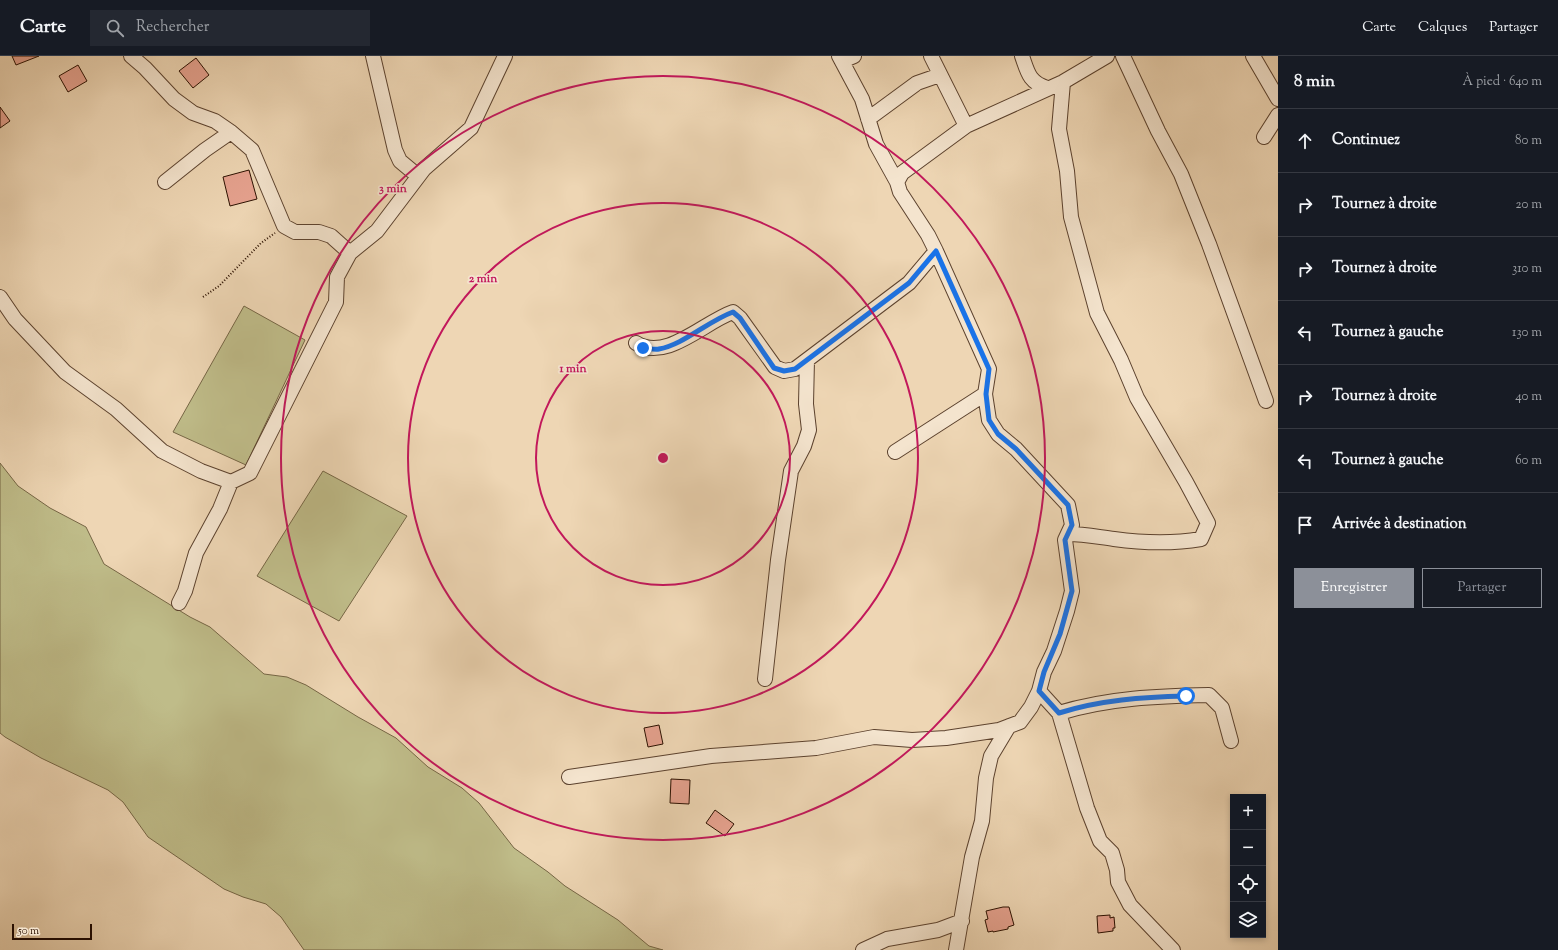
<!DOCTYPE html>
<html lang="fr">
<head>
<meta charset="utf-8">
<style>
	body { margin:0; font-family:"Sorts Mill Goudy",serif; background:#242831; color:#f1f3f6 }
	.controls { position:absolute; right:12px; bottom:12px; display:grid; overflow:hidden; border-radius:0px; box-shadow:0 2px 6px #0003 }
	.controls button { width:36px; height:36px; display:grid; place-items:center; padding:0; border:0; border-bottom:1px solid #363941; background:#171b24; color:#f1f3f6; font:20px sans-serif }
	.scale { position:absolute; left:12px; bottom:10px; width:80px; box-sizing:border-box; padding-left:4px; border:2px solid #2c1101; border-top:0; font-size:11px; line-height:14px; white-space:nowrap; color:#2c1101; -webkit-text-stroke:3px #f4e4ce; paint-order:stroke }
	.stop { position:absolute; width:12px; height:12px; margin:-9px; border:3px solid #1a73e8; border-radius:50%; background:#fff }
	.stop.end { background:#1a73e8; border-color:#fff; box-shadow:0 1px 4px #0008 }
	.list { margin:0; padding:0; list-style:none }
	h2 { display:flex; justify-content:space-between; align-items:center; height:52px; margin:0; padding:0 16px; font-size:17px }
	h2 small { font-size:13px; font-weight:400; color:#9ea1a6 }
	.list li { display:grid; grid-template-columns:26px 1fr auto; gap:12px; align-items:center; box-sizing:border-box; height:64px; padding:0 16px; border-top:1px solid #363941 }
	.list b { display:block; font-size:15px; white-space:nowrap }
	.list em { font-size:13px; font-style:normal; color:#9ea1a6 }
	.actions { display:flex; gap:8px; padding:12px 16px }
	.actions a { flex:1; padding:9px 0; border:1px solid #8c9099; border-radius:0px; text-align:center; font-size:14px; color:#8c9099 }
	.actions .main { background:#8c9099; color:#fff }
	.icon { flex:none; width:22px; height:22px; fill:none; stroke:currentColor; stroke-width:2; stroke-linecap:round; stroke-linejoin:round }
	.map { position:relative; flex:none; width:1278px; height:894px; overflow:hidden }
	header { display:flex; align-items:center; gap:24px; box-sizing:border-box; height:56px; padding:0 20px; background:#171b24; border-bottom:1px solid #363941 }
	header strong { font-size:19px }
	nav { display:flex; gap:22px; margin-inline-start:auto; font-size:14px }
	.search { width:280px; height:36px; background:#242831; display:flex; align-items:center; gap:10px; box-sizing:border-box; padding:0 14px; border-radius:0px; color:#9ea1a6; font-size:15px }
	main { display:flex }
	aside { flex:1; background:#171b24 }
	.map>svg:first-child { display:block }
	.green { fill:#bfbc89; stroke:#766645 }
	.building { fill:#e6a28f; stroke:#2c1101 }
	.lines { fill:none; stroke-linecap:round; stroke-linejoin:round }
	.minor-casing { stroke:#5c422e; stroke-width:16 }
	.path { stroke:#2c1101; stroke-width:2; stroke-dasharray:1 2; stroke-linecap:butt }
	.minor { stroke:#f4e4ce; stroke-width:14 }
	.route { stroke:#1a73e8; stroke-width:5 }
	.ring { fill:none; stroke:#c2185b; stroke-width:2 }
	.centre { fill:#c2185b; stroke:#f4e4ce; stroke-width:2 }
	.ring-label { font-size:12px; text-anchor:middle; font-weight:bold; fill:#c2185b; stroke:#f4e4ce; stroke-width:3.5; stroke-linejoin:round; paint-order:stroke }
</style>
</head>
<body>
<header>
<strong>Carte</strong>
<div class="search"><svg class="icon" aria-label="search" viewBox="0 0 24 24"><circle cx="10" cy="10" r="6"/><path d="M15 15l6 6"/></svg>Rechercher</div>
<nav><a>Carte</a><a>Calques</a><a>Partager</a></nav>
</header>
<main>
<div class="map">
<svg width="1278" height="894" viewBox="0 0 1278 894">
	<rect width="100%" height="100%" fill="#eed6b4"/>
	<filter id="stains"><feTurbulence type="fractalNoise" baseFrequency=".005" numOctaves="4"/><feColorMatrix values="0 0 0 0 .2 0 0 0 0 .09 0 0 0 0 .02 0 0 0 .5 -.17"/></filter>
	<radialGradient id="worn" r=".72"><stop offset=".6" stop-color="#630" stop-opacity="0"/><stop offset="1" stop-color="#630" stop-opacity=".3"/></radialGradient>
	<!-- green -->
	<path class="green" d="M244,250L305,284L246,409L173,376Z
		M0,407L18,430L50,452L86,471L104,508L190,561L210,571L264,618L287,621L306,629L358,661L396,682L428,711L462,732L479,747L514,792L548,816L565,830L618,864L649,890L663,894H304L281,861L266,848L243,841L224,833L148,781L123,746L108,734L41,702L5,681L0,677Z
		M323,415L407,460L339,565L257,520Z"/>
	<!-- building -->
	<path class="building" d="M12,0H39L16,9Z
		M196,2L209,19L193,32L179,15Z
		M78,9L87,25L68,36L59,20Z
		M0,51L10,65L0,72Z
		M249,114L257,143L230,150L223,121Z
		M659,669L663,688L648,691L644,672Z
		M671,723L690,724L689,748L670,747Z
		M715,754L734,768L725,780L706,767Z
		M1003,851H1009L1014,869L1008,871V873L993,876V875L988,876L985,864L988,863L986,855Z
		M1110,859V862L1114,861L1115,872H1113V875L1098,877L1097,860Z"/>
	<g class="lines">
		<defs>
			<path id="minor" d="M131,0L145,12L174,43L193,57L215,65L231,76L252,94L284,170L295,176H319L331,180L350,197
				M373,0L395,94L400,105L418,120L424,113
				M839,0L862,43L876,88L897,126
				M931,0L966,70
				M1022,0C1028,17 1029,26 1047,32
				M1123,0L1158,75L1181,118L1209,188L1266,345
				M1253,0L1278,43
				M842,5L854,0
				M1063,26L1059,73L1067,115L1071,161L1097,257L1121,304L1137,342L1186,426L1208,467L1201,483C1172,488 1143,487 1114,483C1098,481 1084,478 1068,478
				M868,63L917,27L940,19
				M1264,81L1278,59
				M165,126L205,94L231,76
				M0,241L15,263L65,316L116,353L162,395L201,415L231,426L250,417L336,246L337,221L350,197L377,175L424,113L471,72L505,0
				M636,287C666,306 704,266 733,256L740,262L775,311L784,315L795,313L909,227L936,195
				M895,396L985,338L989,313L936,195L928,179L900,136L897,126L902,117L966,70L1063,26L1107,0
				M179,547L185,535L196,497L220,453L231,426
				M765,623L778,504L791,415L804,390L809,374L806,348L807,304
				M1039,635L1059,657L1087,752L1100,785L1112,797L1117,814L1118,826L1130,849L1173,894
				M1059,657C1108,642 1158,640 1209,639L1222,652L1231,685
				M569,721L711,700L816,692L874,681L912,684L946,682L999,674L1020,666L1031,651L1039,635L1044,616L1054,595L1067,555L1072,535L1065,484L1072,469L1068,449L1016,393L998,378L989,364L985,338
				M863,894L887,883L938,874L962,865
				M956,894L972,801L982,765L986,722L991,700L1009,670"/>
		</defs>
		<!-- minor casing -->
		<use href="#minor" class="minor-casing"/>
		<!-- path -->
		<path class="path" d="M203,241L219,230L261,187L275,177"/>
		<!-- minor -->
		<use href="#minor" class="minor"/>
	</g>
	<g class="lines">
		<!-- route -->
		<path class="route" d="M643,292C648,292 654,294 659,293C683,289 708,265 733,256L740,262L774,312L784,315L795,313L909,227L936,195L989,313L986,338L989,364L998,378L1016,393L1068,449L1072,469L1065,484L1072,535L1060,578L1044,616L1039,635L1059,657C1100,644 1143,641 1186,640"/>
	</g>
	<!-- distance rings -->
	<g class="ring">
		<circle cx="663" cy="402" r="127"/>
		<circle cx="663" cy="402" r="255"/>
		<circle cx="663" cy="402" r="382"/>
	</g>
	<circle cx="663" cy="402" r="6" class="centre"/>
	<g class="ring-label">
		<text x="393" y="136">3 min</text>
		<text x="483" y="226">2 min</text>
		<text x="573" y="316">1 min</text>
	</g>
	<rect width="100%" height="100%" filter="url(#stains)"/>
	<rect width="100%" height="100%" fill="url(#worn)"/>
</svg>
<div class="controls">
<button>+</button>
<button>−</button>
<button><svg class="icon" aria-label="locate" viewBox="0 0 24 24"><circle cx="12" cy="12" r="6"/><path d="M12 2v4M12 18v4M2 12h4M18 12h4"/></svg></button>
<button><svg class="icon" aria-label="layers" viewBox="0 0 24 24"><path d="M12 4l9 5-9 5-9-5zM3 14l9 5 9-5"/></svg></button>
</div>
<div class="scale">50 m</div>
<div class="stop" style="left:1186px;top:640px"></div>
<div class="stop end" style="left:643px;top:292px"></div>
</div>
<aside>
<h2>8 min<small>À pied · 640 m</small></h2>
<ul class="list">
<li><svg class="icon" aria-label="ahead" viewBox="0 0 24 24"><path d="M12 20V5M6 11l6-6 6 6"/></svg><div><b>Continuez</b></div><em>80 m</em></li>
<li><svg class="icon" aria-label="right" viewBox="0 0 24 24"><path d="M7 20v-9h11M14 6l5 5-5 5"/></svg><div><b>Tournez à droite</b></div><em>20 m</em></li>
<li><svg class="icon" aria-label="right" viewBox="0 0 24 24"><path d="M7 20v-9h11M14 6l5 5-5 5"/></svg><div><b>Tournez à droite</b></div><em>310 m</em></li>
<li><svg class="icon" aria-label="left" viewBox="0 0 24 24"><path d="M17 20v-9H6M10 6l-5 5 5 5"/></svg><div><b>Tournez à gauche</b></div><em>130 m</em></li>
<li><svg class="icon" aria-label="right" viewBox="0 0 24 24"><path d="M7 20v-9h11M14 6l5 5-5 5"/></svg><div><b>Tournez à droite</b></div><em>40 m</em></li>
<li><svg class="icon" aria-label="left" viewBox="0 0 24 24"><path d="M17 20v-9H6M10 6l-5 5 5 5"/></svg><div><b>Tournez à gauche</b></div><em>60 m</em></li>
<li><svg class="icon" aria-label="arrive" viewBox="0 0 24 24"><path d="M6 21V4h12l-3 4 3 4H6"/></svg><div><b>Arrivée à destination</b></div></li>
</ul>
<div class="actions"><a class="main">Enregistrer</a><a>Partager</a></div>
</aside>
</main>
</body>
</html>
